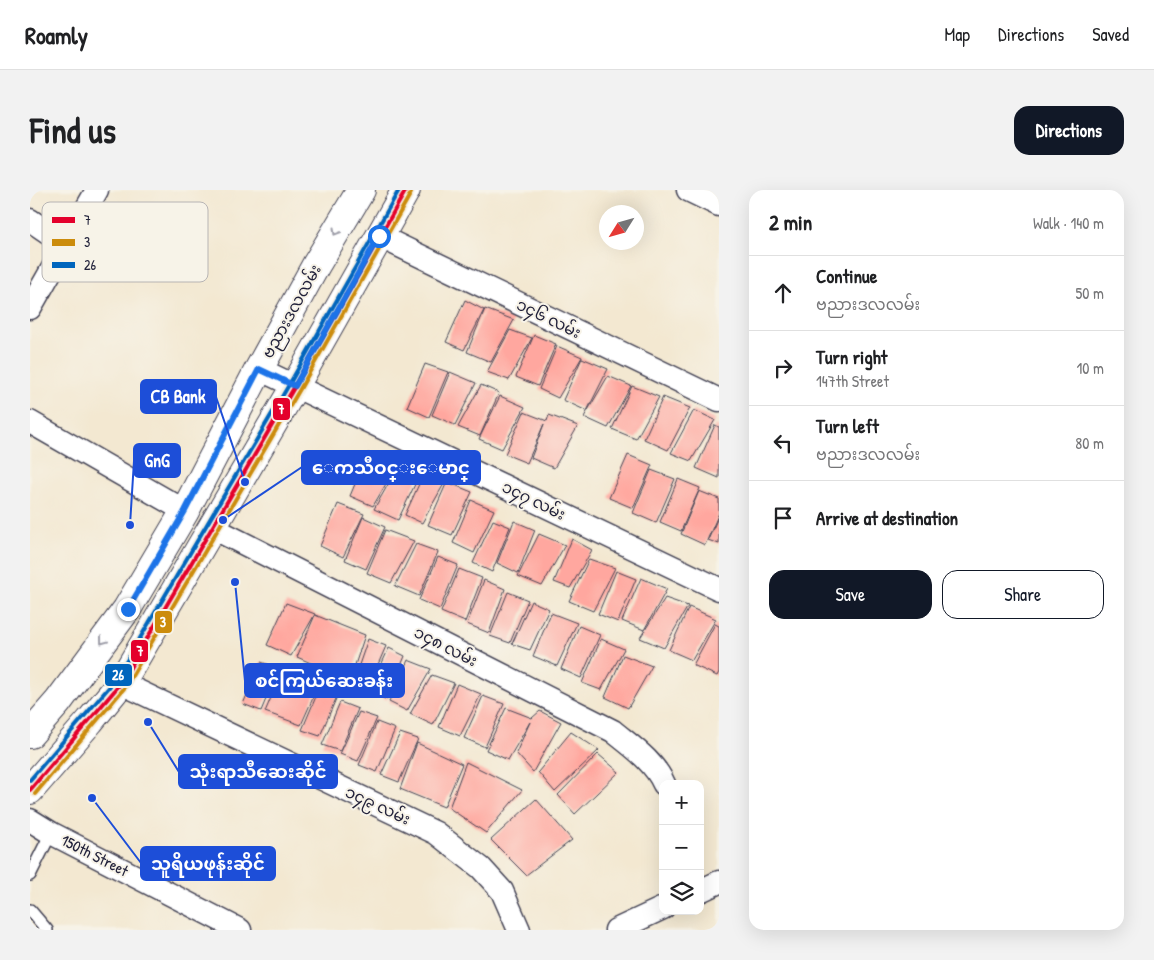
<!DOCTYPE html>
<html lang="en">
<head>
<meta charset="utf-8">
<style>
	body { margin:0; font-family:"Patrick Hand","Noto Sans Myanmar",sans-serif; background:#f2f2f2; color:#202124 }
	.controls { position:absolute; right:15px; bottom:15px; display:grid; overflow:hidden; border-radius:10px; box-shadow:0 5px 20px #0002 }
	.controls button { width:45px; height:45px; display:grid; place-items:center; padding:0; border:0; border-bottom:1px solid #e0e0e0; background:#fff; color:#202124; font:25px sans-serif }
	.compass { position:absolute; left:569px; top:15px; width:45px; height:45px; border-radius:50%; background:#fff; box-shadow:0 5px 20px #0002; rotate:233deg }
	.stop { position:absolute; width:15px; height:15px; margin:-11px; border:4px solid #1a73e8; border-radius:50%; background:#fff }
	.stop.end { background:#1a73e8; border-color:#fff; box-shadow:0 1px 5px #0008 }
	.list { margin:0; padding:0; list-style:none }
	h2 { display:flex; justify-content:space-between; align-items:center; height:65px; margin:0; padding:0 20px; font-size:21px }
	h2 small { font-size:16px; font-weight:400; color:#757577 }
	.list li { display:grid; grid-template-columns:32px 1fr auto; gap:15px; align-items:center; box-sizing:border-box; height:75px; padding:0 20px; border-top:1px solid #e0e0e0 }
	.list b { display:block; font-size:19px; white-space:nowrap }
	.list p { margin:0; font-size:16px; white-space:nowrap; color:#757577 }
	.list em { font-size:16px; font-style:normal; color:#757577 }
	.actions { display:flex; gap:10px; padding:15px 20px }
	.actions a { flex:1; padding:11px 0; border:1px solid #111827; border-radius:15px; text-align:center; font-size:18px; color:#111827 }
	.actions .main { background:#111827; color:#fff }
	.icon { flex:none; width:28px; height:28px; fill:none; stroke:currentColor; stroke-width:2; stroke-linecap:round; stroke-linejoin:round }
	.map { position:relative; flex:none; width:689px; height:740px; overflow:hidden; border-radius:15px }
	header { display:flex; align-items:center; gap:30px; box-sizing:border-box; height:70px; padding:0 25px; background:#fff; border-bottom:1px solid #e0e0e0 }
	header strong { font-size:24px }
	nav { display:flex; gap:28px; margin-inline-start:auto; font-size:18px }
	.intro { display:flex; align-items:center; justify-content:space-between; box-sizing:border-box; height:120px; padding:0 30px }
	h1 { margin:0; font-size:35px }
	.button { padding:12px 22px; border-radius:15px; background:#111827; color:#fff; font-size:18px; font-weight:700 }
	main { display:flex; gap:30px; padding:0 30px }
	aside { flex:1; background:#fff; border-radius:15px; box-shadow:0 5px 20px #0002 }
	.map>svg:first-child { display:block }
	.building { fill:#ffa79f }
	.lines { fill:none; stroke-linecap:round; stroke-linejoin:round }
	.lane-casing { stroke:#414052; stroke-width:14 }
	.street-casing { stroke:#414052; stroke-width:25 }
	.primary-casing { stroke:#414052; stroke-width:30 }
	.lane { stroke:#fff; stroke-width:11 }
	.street { stroke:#fff; stroke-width:22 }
	.primary { stroke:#fff; stroke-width:28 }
	.bus-1-casing { stroke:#f7f3e8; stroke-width:8 }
	.bus-2-casing { stroke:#f7f3e8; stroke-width:8 }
	.bus-3-casing { stroke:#f7f3e8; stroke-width:8 }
	.bus-1 { stroke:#e4002b; stroke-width:4 }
	.bus-2 { stroke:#cc8c0c; stroke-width:4 }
	.bus-3 { stroke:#0065bd; stroke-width:4 }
	.oneway { stroke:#9c9ca7 }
	.route { stroke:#1a73e8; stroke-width:6 }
	.labels { text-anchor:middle; stroke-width:4; stroke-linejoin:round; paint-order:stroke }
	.street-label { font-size:16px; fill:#22223b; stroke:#f7f3e8 }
	.key { fill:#f7f3e8; stroke:#b7b4b4; stroke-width:1 }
	.key-label { font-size:14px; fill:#22223b }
	.leader { fill:none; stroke:#1d4ed8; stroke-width:2 }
	.callout-dot { fill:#1d4ed8; stroke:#f7f3e8; stroke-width:2 }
	.callout { fill:#1d4ed8; stroke:#1d4ed8; stroke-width:2 }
	.callout-label { font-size:18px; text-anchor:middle; font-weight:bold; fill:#fff }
	.line-badge { stroke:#f7f3e8; stroke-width:2 }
	.badge-label { font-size:14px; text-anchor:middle; font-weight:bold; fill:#fff }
</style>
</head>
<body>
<header>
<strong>Roamly</strong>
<nav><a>Map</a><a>Directions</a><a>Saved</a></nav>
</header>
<div class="intro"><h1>Find us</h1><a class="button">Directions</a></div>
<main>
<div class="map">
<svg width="689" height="740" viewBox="0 0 689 740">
	<rect width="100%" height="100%" fill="#f7f3e8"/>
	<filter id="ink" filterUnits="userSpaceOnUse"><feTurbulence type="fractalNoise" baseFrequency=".02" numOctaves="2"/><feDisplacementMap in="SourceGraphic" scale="10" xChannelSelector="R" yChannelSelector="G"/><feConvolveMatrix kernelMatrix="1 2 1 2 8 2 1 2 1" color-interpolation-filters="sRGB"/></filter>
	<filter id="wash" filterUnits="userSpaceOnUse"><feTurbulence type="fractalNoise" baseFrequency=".0096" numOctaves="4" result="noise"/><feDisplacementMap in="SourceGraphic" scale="20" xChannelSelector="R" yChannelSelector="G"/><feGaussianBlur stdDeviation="1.12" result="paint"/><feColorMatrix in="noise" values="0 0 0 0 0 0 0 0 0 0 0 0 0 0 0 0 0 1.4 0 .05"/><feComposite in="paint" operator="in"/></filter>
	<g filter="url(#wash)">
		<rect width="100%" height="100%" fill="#f3e8d1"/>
		<g id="blocks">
			<!-- building -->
			<path class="building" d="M435,110L454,120L434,160L416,152Z
				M455,119L484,130L461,172L437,162Z
				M480,140L502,148L479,190L457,182Z
				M504,145L526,154L508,196L486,187Z
				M527,156L552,167L528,208L509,199Z
				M552,168L578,179L557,221L533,210Z
				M395,174L418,182L399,227L377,217Z
				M420,182L446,193L425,235L402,225Z
				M578,186L601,196L578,238L554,227Z
				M451,195L469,203L450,246L428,237Z
				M602,196L629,207L606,249L582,239Z
				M470,206L495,217L472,259L449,249Z
				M633,207L660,218L638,260L614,249Z
				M664,220L685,230L661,271L641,263Z
				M494,222L517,231L519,225L548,236L524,278L501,268L514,234L497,273L475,264Z
				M685,235L689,237V288L666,278Z
				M338,263L367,275L343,316L320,306Z
				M598,265L622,275L603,318L579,308Z
				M367,279L389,286L368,330L344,319Z
				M621,280L645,289L626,333L603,323Z
				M394,283L415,292L392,333L375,325Z
				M648,289L670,298L651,341L630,332Z
				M417,292L442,302L422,345L398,335Z
				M669,301L689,309V323L675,355L651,344Z
				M441,310L464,320L444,363L423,353Z
				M308,314L334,324L313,367L290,356Z
				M689,325V354L678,350Z
				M333,327L355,337L336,379L315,370Z
				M463,330L480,337L462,382L443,373Z
				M484,331L505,340L488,383L467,373Z
				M355,340L384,351L361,393L337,383Z
				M509,344L535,355L512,396L488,386Z
				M542,349L562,360L540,398L524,392Z
				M386,354L408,362L389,406L365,396Z
				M408,367L428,375L410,419L389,410Z
				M559,369L585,378L563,421L539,411Z
				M429,379L452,388L435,432L411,422Z
				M586,381L606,389L588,432L568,424Z
				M611,388L637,399L614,440L592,431Z
				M454,390L475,399L459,443L437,434Z
				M478,402L498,410L480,453L460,446Z
				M635,408L658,416L634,458L610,448Z
				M501,411L519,419L500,460L482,454Z
				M256,413L285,424L261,466L237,455Z
				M659,417L686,429L662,470L639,460Z
				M521,423L547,433L527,476L503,466Z
				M285,425L335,445L320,490L267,467Z
				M685,434L689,436V482L687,486L663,475Z
				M549,436L570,445L551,488L531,479Z
				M338,449L356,456L337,500L322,495Z
				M571,449L594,459L571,500L552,493Z
				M359,458L375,466L357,510L339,501Z
				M593,465L622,476L598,518L575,507Z
				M378,470L401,479L377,521L359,512Z
				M231,472L249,478L231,521L213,514Z
				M253,479L290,492L271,535L235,522Z
				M402,485L424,493L403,535L380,524Z
				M427,494L451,504L430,546L409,537Z
				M290,497L308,504L290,546L272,540Z
				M453,506L474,514L455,557L434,548Z
				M310,512L328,519L310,561L292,555Z
				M476,518L502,528L510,521L531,532L503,582L486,563L500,532L478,570L456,560Z
				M329,522L347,528L328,571L310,564Z
				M347,532L365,539L347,582L329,575Z
				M541,542L569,560L525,602L508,582Z
				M370,543L388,549L369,592L351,585Z
				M387,553L432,574L414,617L370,599Z
				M568,564L589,582L545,624L528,605Z
				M436,572L492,600L456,643L419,618Z
				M506,609L542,650L496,685L461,650Z"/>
		</g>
	</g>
	<g filter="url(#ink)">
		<use href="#blocks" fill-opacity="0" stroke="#414052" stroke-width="1"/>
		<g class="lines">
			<defs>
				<path id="lane" d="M0,685L21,643
					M0,720L17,740"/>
				<path id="street" d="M658,0L689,15
					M0,30L35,54
					M349,46L689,210
					M0,118L67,0
					M229,179L689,399
					M0,232L155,321
					M183,338L583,541C601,556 624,571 634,594
					M91,493L406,643L451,678L472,701L489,740
					M0,630L21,643L210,740
					M670,701L689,692
					M586,740L633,718"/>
				<path id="primary" d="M0,544L28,512L97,419L155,321L229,179L286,75L331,0
					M0,600L60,531L91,493L265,196L376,0"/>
			</defs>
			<!-- lane casing -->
			<use href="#lane" class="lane-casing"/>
			<!-- street casing -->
			<use href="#street" class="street-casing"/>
			<!-- primary casing -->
			<use href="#primary" class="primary-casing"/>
			<!-- lane -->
			<use href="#lane" class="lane"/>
			<!-- street -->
			<use href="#street" class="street"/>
			<!-- primary -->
			<use href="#primary" class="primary"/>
			<defs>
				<path id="bus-1" d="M0,600L91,493L265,196L376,0"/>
				<path id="bus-2" d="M5,604L96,496L270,199L381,3"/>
				<path id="bus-3" d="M0,590L86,489L260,193L369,0"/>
			</defs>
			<!-- bus-1 casing -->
			<use href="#bus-1" class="bus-1-casing"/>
			<!-- bus-2 casing -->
			<use href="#bus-2" class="bus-2-casing"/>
			<!-- bus-3 casing -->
			<use href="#bus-3" class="bus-3-casing"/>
			<!-- bus-1 -->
			<use href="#bus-1" class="bus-1"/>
			<!-- bus-2 -->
			<use href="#bus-2" class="bus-2"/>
			<!-- bus-3 -->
			<use href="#bus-3" class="bus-3"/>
		</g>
		<!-- one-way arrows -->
		<defs><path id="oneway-chevron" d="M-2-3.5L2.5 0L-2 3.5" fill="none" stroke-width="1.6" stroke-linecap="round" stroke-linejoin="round" transform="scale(1.25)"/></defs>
		<g class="oneway">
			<use href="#oneway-chevron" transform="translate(306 42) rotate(121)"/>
			<use href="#oneway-chevron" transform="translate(73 451) rotate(127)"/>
		</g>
	</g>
	<g class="lines" filter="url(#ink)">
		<!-- route -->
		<path class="route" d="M98,419L155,321L229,179L265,196L349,46"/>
	</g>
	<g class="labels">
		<!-- street labels -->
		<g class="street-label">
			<text transform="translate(261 121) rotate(-61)" y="6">ဗညားဒလလမ်း</text>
			<text transform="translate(519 128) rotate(26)" y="6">၁၄၆ လမ်း</text>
			<text transform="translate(504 310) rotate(26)" y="6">၁၄၇ လမ်း</text>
			<text transform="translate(416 456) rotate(27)" y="6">၁၄၈ လမ်း</text>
			<text transform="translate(348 615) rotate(25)" y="6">၁၄၉ လမ်း</text>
			<text transform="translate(65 665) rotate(27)" y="6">150th Street</text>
		</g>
	</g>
	<!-- legend -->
	<rect x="12" y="12" width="166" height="80" rx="8" class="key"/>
	<rect x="22" y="27" width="23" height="6" fill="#e4002b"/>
	<rect x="22" y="49" width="23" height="7" fill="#cc8c0c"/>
	<rect x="22" y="72" width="23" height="6" fill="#0065bd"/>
	<g class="key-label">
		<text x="54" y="35">7</text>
		<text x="54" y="57">3</text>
		<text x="54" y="80">26</text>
	</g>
	<!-- callouts -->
	<path class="leader" d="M215 292L186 207M100 335L104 271M193 330L272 277M205 392L215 491M118 532L149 582M62 608L111 673"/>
	<g class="callout-dot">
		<circle cx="215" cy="292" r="5"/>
		<circle cx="100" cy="335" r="5"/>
		<circle cx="193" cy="330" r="5"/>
		<circle cx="205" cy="392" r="5"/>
		<circle cx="118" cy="532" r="5"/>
		<circle cx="62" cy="608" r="5"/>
	</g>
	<g class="callout">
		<rect x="111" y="190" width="75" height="33" rx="5"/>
		<rect x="104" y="254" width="46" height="33" rx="5"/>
		<rect x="272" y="261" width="178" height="33" rx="5"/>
		<rect x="215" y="474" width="159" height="33" rx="5"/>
		<rect x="149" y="565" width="158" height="33" rx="5"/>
		<rect x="111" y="657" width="134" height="33" rx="5"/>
	</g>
	<g class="callout-label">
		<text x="148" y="213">CB Bank</text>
		<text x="127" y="277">GnG</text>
		<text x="361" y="284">ေကသီဝင္းေမာင္</text>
		<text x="294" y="497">စင်ကြယ်ဆေးခန်း</text>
		<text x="228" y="588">သုံးရာသီဆေးဆိုင်</text>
		<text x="178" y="680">သူရိယဖုန်းဆိုင်</text>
	</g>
	<g class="line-badge">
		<rect x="242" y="207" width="19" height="24" rx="5" fill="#e4002b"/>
		<rect x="124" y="420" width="19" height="24" rx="5" fill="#cc8c0c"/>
		<rect x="100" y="449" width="19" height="24" rx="5" fill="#e4002b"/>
		<rect x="74" y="473" width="29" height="24" rx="5" fill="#0065bd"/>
	</g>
	<g class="badge-label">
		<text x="251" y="224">7</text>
		<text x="133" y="437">3</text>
		<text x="110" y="466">7</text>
		<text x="88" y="490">26</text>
	</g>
</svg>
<div class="controls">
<button>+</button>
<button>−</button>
<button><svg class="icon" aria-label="layers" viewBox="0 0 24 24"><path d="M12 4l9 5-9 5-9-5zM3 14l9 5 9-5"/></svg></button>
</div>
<svg class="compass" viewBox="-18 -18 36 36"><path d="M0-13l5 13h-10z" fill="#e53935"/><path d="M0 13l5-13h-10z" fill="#757577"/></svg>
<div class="stop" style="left:349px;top:46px"></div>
<div class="stop end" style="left:98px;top:419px"></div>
</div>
<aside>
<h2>2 min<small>Walk · 140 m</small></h2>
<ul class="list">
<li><svg class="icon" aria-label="ahead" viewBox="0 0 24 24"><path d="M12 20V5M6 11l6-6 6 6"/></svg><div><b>Continue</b><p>ဗညားဒလလမ်း</p></div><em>50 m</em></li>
<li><svg class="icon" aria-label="right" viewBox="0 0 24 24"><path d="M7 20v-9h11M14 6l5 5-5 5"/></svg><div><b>Turn right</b><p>147th Street</p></div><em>10 m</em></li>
<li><svg class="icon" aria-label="left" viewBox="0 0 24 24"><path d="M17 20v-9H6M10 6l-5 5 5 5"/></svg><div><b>Turn left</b><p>ဗညားဒလလမ်း</p></div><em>80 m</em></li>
<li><svg class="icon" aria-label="arrive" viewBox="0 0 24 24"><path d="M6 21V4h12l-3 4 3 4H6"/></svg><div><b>Arrive at destination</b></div></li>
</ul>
<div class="actions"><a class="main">Save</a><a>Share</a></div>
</aside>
</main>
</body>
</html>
